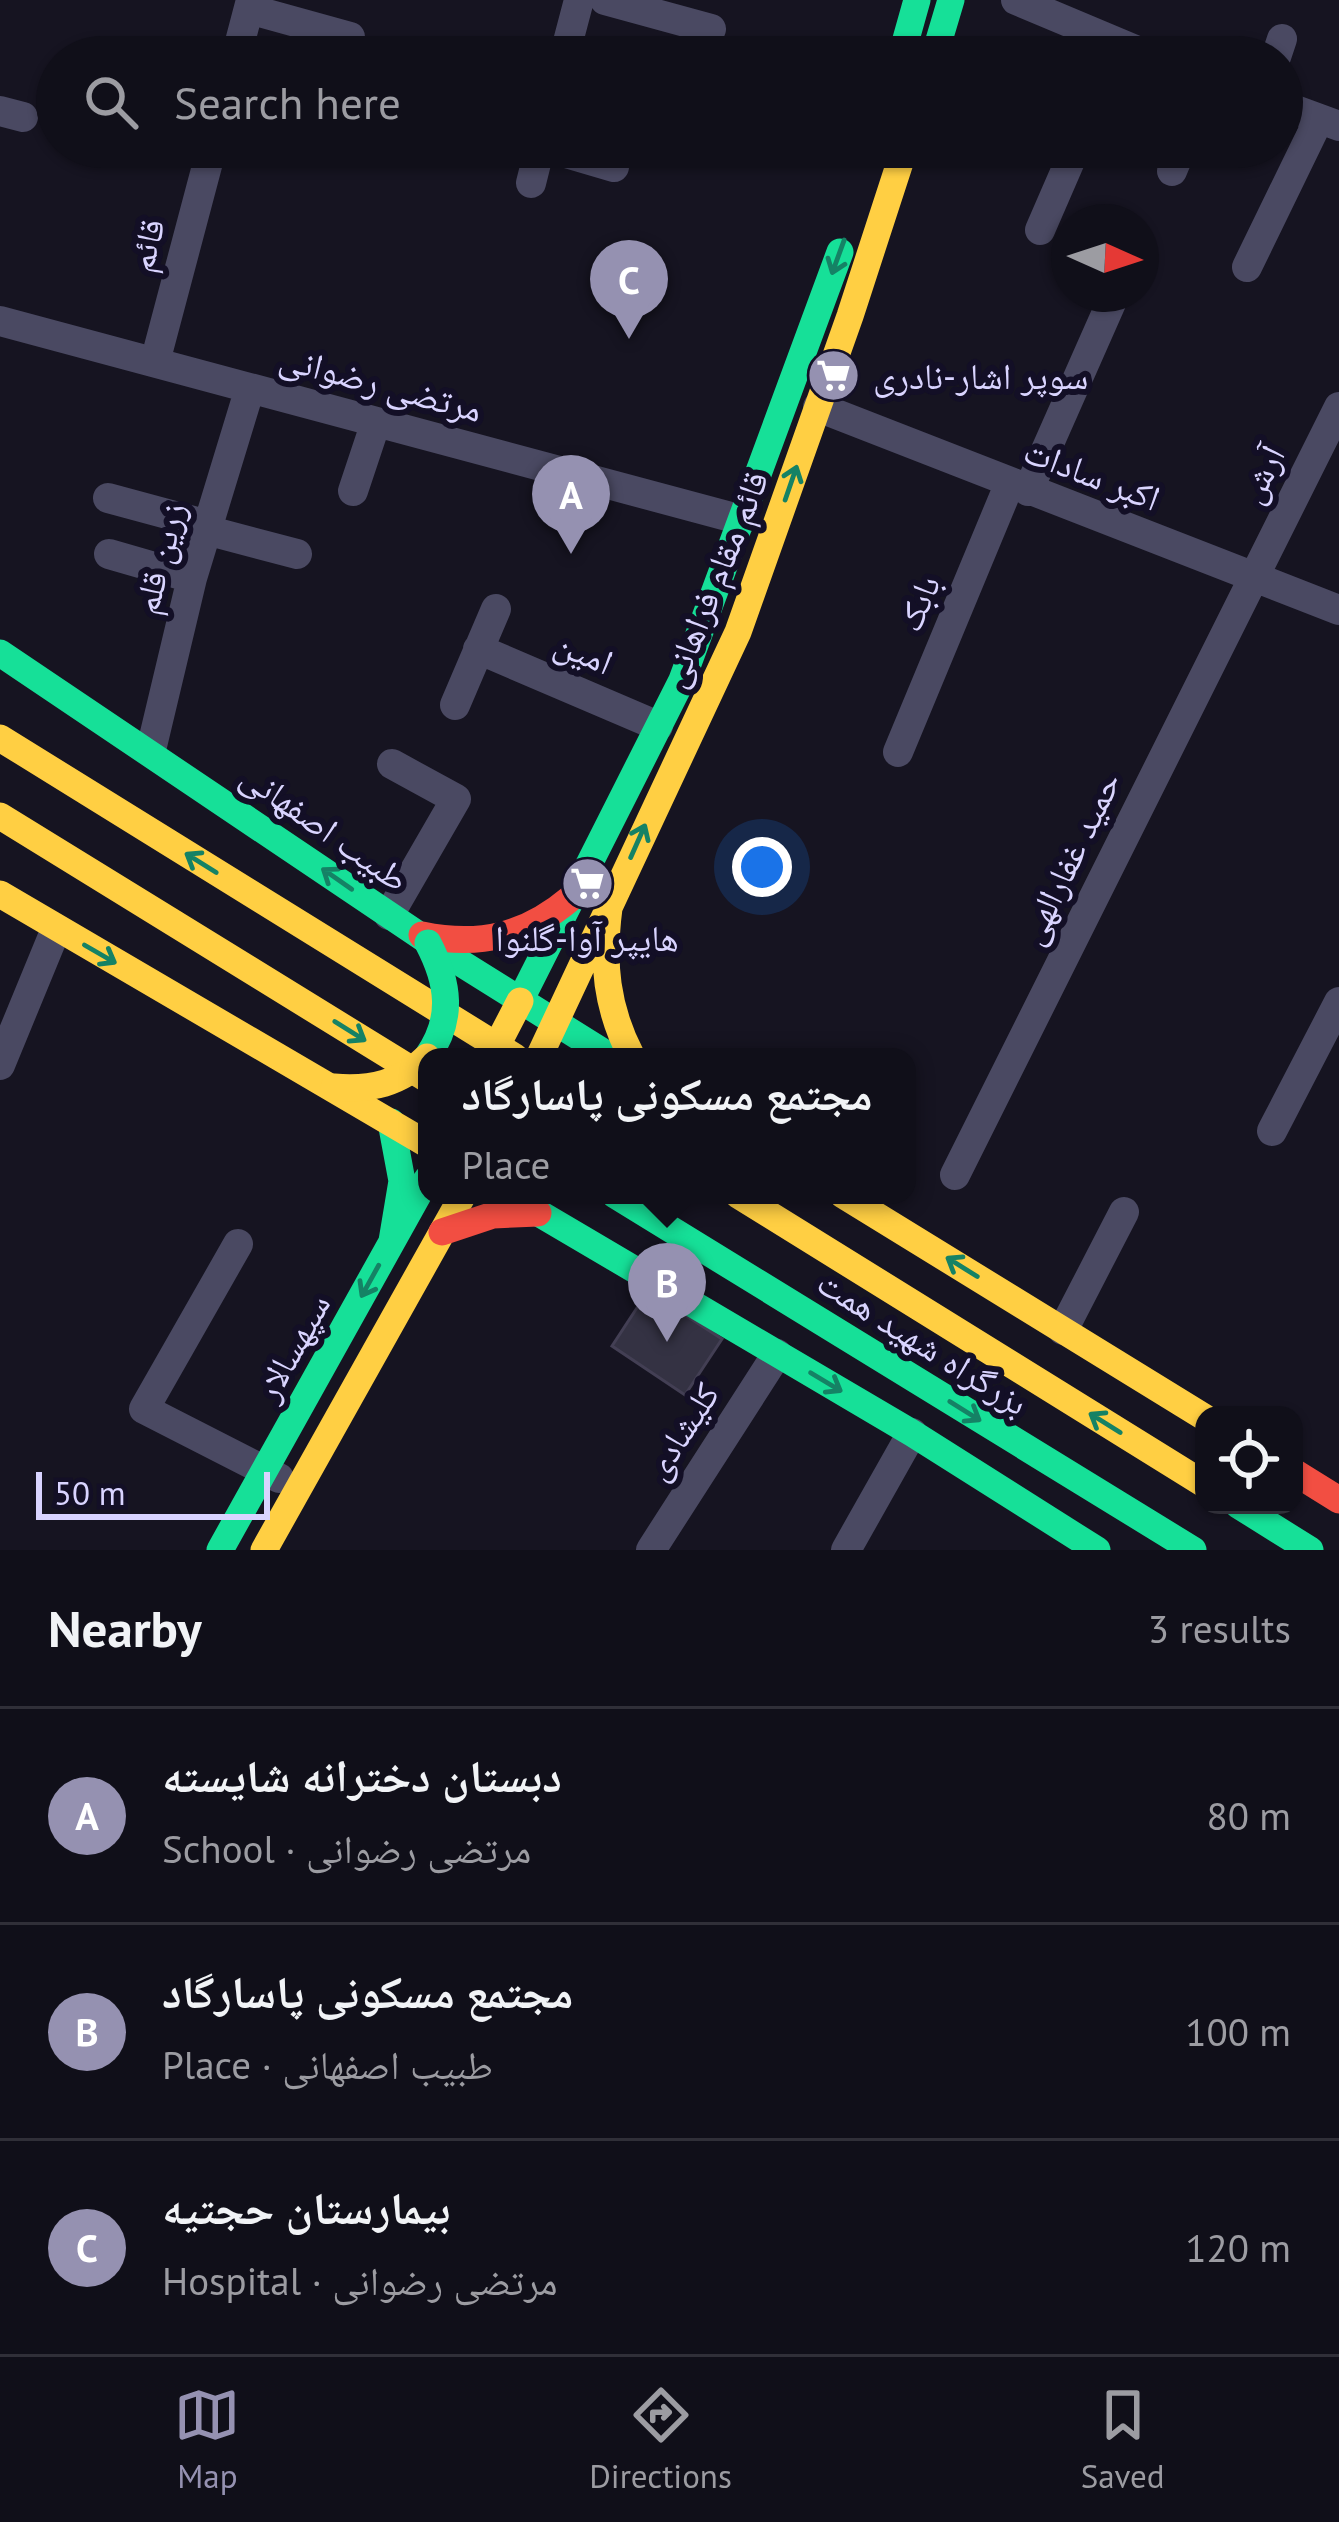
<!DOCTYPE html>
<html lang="en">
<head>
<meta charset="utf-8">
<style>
	body { margin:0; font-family:"PT Sans","Noto Naskh Arabic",sans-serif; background:#1e1d26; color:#f1f3f6 }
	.controls { position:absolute; right:36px; bottom:36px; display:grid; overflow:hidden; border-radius:24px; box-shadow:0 3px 9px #0004 }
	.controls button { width:108px; height:108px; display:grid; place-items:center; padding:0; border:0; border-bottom:3px solid #302f38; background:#100f19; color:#f1f3f6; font:60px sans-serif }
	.compass { position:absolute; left:1051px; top:204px; width:108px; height:108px; border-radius:50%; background:#100f19; box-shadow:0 3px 9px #0004; rotate:93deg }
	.scale { position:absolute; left:36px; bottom:30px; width:234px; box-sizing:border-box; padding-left:12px; border:6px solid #d9d4ff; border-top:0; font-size:33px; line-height:42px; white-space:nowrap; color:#d9d4ff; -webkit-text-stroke:9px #130f26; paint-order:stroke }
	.you { position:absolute; left:762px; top:867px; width:42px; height:42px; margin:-30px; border:9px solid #fff; border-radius:50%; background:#1a73e8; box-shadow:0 0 0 18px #1a73e833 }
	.badge { display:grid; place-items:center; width:78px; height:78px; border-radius:50%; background:#9591b1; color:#fff; font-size:39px; font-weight:700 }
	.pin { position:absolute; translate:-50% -99px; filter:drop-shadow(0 3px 6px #0008) }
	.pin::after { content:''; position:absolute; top:63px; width:42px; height:36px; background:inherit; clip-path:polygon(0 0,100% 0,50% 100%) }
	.popup { position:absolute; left:418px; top:1048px; width:498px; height:156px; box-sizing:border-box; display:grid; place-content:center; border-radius:24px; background:#100f19; filter:drop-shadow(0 3px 9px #0005); font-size:39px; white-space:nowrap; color:#9c9ca2 }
	.popup b { font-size:45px; color:#f1f3f6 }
	.popup::after { content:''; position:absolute; left:50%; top:100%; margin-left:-24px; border:24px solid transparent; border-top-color:#100f19 }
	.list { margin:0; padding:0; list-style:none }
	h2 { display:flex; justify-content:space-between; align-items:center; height:156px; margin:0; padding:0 48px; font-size:51px }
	h2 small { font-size:39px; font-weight:400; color:#9c9ca2 }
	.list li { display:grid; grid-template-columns:78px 1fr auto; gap:36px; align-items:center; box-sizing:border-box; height:216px; padding:0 48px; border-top:3px solid #302f38 }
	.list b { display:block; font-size:45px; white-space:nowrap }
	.list p { margin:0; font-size:39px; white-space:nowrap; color:#9c9ca2 }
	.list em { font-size:39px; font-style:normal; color:#9c9ca2 }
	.icon { flex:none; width:66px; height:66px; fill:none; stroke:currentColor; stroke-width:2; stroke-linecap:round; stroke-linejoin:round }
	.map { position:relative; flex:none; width:1339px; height:1550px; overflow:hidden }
	.search { position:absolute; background:#100f19; box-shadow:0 3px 9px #0004; left:36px; right:36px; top:36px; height:132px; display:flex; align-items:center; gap:30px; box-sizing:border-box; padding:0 42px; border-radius:66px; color:#9c9ca2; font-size:45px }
	.sheet { height:804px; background:#100f19 }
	nav { display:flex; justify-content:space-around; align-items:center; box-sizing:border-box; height:168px; border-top:3px solid #302f38; background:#100f19; font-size:33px; color:#9c9ca2 }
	nav a { display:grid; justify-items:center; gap:6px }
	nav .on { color:#9591b1 }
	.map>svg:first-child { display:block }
	.building { fill:#343243; stroke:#433f54; stroke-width:3 }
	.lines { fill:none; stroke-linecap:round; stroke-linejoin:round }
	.street { stroke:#4a4962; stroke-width:30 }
	.fast { stroke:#16e098; stroke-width:27 }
	.slow { stroke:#ffcf43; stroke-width:27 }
	.jam { stroke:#f24e42; stroke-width:27 }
	.fast-bridge { stroke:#16e098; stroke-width:27 }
	.slow-bridge { stroke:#ffcf43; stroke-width:27 }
	.oneway { stroke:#158265 }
	.labels { text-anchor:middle; stroke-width:12; stroke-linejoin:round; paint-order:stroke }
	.street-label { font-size:36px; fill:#d9d4ff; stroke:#130f26 }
	.poi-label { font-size:36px; fill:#d9d4ff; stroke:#130f26; text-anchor:start }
</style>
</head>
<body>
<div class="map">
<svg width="1339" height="1550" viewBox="0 0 1339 1550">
	<rect width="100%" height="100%" fill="#161421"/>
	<!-- building -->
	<path class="building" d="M648,1291L722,1339L685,1395L612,1346Z"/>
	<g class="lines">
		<!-- street -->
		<path class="street" d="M605,0L711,29
			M1016,0L1152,57
			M249,9L350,37
			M236,57L251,0
			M564,57L579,0
			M1276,57L1282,39
			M1282,105L1339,126
			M0,111L23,117
			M546,147L614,167
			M1172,171L1182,147
			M531,183L540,147
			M1040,230L1076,147
			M1247,267L1319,119
			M0,321L742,520
			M155,362L212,147
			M818,407L1339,610
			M353,491L376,422
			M1028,491L1115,294
			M108,498L208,525
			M206,530L297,554
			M109,554L192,578
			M478,649L658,726
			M455,705L496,609
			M151,750L192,578L250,388
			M898,752L1009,485
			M389,915L456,799L392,764
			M0,1065L56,929
			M1272,1131L1339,1002
			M955,1175L1339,407
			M238,1244L144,1409L279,1478
			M1063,1330L1124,1212
			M651,1550L777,1354
			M846,1550L912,1433"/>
		<!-- fast -->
		<path class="fast" d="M901,57L917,0
			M934,57L951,0
			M0,653L456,960L611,1057
			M520,1001L682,680L840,252
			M391,1122L402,1181L392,1241
			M508,1195L912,1433L1097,1550
			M615,1195L1193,1550
			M1238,1505L1310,1550
			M220,1550L427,1179"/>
		<!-- slow -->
		<path class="slow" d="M0,738L515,1057
			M0,816L427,1079
			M0,894L427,1144
			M609,908C602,962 606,1008 632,1057
			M539,1057L738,632L850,316L905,147
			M738,1195L1204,1484
			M843,1195L1204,1417
			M264,1550L463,1195"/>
		<!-- jam -->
		<path class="jam" d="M422,935C480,947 526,936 571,898
			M442,1232L493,1215L538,1213
			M1294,1472L1339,1500"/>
		<!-- fast-bridge -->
		<path class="fast-bridge" d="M427,1057C454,1019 449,983 428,943"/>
		<!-- slow-bridge -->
		<path class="slow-bridge" d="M491,1057L520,1001
			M334,1087C371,1090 400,1084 427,1057"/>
	</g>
	<!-- one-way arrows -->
	<defs><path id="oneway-shaft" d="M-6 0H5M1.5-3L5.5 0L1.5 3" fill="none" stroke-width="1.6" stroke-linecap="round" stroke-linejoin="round" transform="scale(3)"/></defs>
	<g class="oneway">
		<use href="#oneway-shaft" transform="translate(838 257) rotate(110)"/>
		<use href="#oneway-shaft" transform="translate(791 483) rotate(-71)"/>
		<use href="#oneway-shaft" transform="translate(638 841) rotate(-66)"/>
		<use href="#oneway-shaft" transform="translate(201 863) rotate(-148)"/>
		<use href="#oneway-shaft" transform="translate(337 879) rotate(-145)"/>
		<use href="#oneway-shaft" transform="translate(100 954) rotate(30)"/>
		<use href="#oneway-shaft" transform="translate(350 1031) rotate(32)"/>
		<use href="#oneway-shaft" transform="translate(962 1267) rotate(-148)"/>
		<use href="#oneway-shaft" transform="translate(370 1281) rotate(119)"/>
		<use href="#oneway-shaft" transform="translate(826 1382) rotate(31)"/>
		<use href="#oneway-shaft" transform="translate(965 1411) rotate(32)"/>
		<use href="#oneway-shaft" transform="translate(1105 1423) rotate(-148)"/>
	</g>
	<!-- icons -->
	<defs>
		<symbol id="supermarket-disc" viewBox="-11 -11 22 22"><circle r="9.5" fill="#9591b1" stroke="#130f26"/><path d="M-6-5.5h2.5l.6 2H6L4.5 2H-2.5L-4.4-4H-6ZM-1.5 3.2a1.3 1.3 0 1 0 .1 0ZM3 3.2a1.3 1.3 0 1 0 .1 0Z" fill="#fff"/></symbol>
	</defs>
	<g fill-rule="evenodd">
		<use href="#supermarket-disc" x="804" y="346" width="59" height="59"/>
		<use href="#supermarket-disc" x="558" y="854" width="59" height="59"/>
	</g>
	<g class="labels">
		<!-- street labels -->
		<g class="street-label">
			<text transform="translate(146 245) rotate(-75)" y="13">قائم</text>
			<text transform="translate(381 383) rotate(15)" y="13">مرتضی رضوانی</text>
			<text transform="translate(1092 474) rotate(21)" y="13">اکبر سادات</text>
			<text transform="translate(1261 474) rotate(-63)" y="13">آرش</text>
			<text transform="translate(159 558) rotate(-75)" y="13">زرین قلم</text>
			<text transform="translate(714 579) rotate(-68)" y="13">قائم مقام فراهانی</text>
			<text transform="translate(918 603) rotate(-67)" y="13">بابک</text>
			<text transform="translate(584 652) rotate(23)" y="13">امین</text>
			<text transform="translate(325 827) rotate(35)" y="13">طبیب اصفهانی</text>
			<text transform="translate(1069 858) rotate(-64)" y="13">حمید غفارالهی</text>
			<text transform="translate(923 1342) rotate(32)" y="13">بزرگراه شهید همت</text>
			<text transform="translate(292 1347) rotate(-61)" y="13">سپهسالار</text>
			<text transform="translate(681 1431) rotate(-57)" y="13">کلیشادی</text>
		</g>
		<!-- poi labels -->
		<g class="poi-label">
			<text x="873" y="389">سوپر اشار-نادری</text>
			<text x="587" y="951" text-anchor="middle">هایپر آوا-گلنوا</text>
		</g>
	</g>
</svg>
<div class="controls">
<button><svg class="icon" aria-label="locate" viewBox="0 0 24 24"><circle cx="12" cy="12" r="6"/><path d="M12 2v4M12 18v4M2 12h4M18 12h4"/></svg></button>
</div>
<svg class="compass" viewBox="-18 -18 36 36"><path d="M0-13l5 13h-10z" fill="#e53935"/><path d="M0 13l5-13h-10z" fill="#9c9ca2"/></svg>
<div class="scale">50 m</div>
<div class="you"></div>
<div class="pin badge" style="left:571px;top:554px">A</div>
<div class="pin badge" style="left:667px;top:1342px">B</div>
<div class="popup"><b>مجتمع مسکونی پاسارگاد</b>Place</div>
<div class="pin badge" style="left:629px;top:339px">C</div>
<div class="search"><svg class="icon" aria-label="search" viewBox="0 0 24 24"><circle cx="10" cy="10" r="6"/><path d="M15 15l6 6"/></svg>Search here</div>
</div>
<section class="sheet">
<h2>Nearby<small>3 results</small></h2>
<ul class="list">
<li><span class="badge">A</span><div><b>دبستان دخترانه شایسته</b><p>School · مرتضی رضوانی</p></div><em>80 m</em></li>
<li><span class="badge">B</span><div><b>مجتمع مسکونی پاسارگاد</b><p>Place · طبیب اصفهانی</p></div><em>100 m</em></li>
<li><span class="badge">C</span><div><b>بیمارستان حجتیه</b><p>Hospital · مرتضی رضوانی</p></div><em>120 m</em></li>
</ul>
</section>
<nav>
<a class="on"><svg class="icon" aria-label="map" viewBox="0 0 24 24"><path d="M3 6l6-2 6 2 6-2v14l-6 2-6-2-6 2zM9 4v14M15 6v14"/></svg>Map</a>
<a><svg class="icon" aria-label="directions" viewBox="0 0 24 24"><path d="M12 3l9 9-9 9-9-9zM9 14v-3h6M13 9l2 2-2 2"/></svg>Directions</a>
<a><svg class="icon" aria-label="saved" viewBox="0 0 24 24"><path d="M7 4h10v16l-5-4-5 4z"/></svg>Saved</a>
</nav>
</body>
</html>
